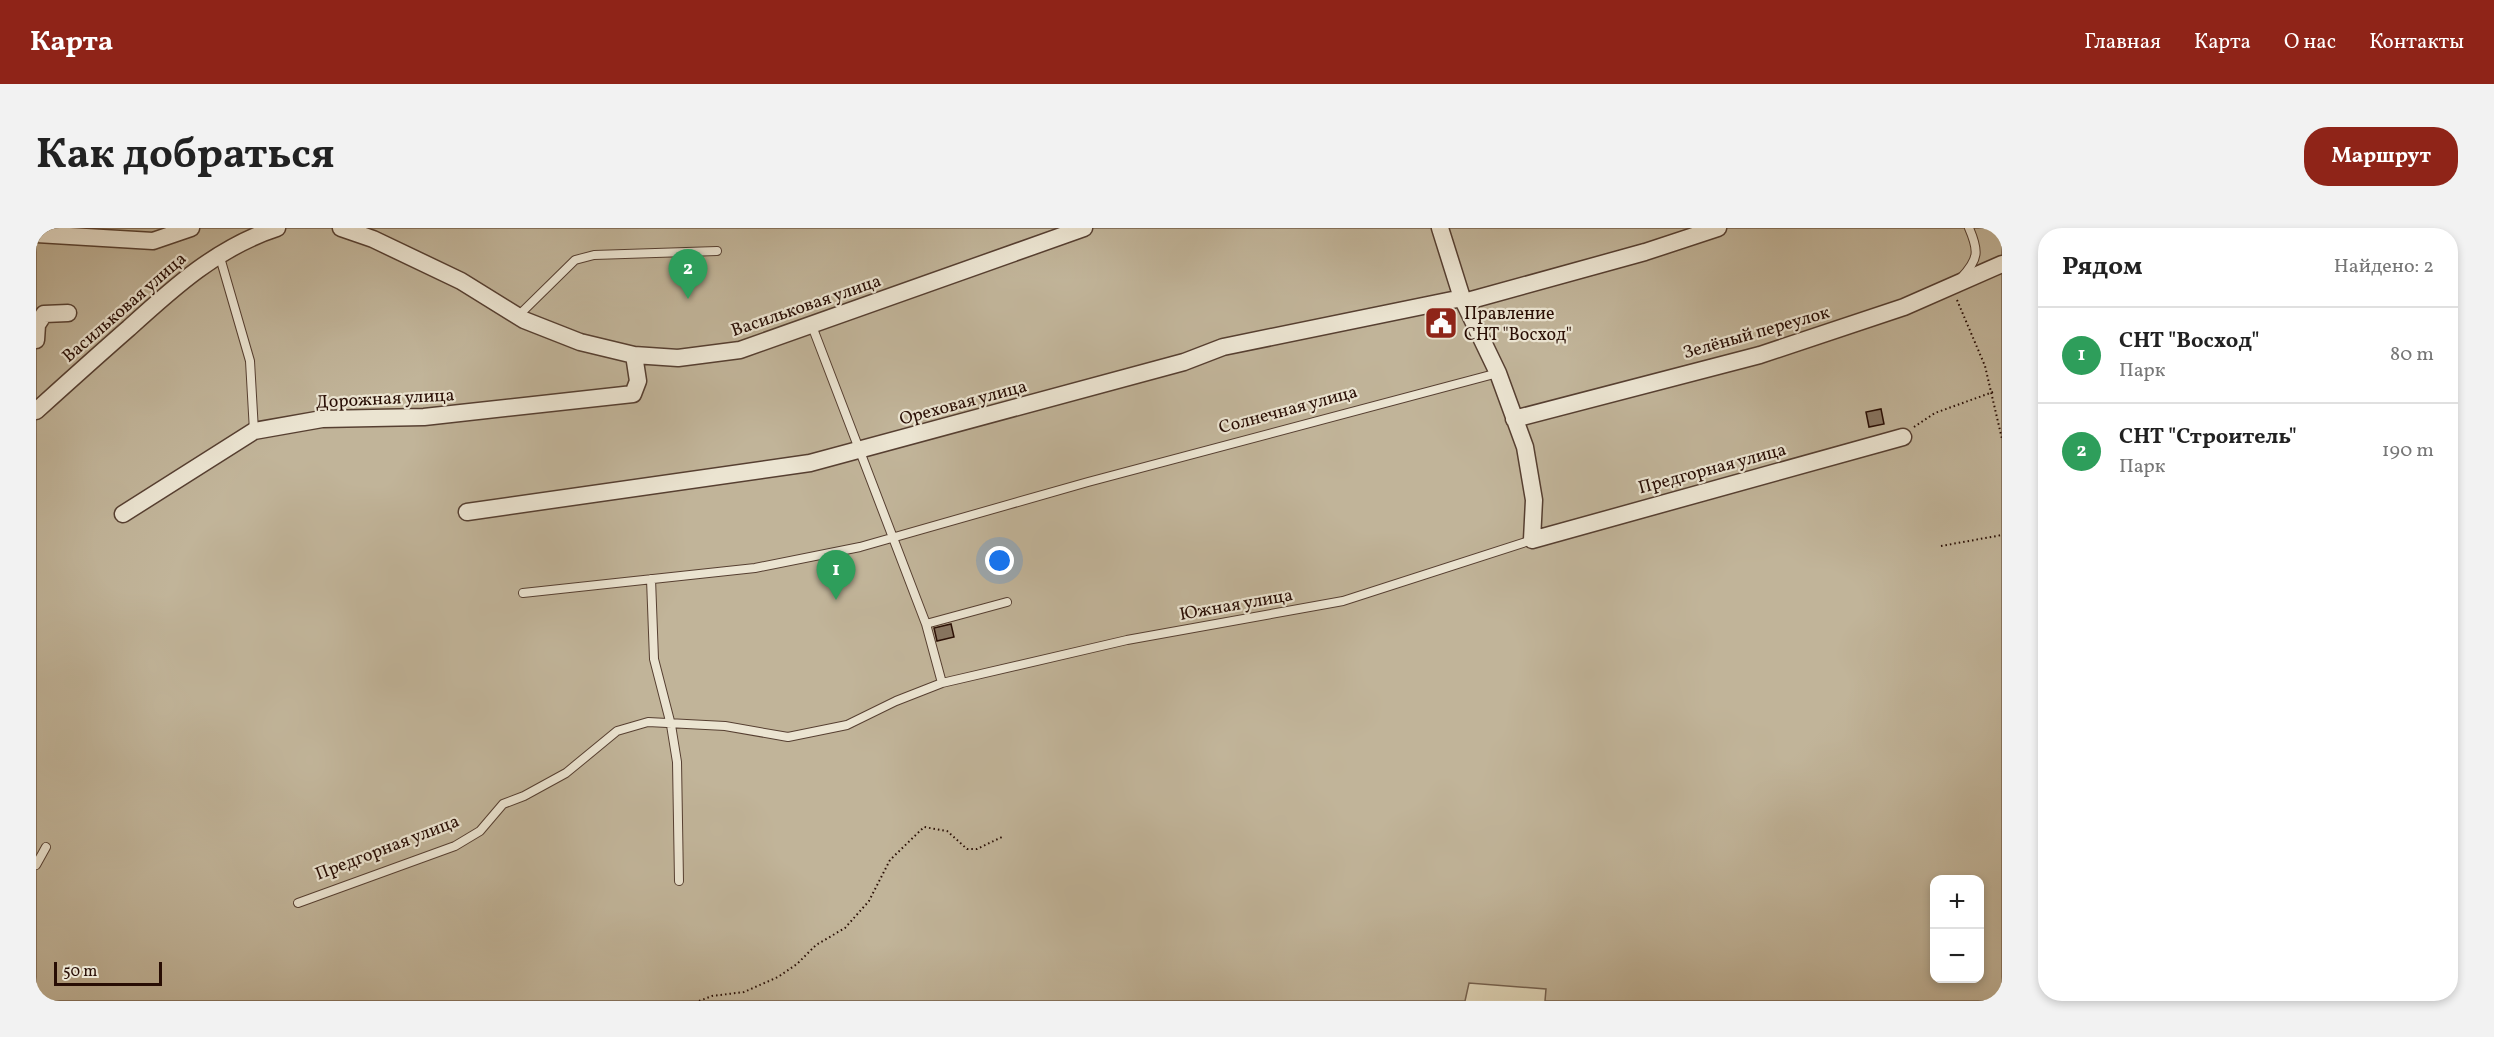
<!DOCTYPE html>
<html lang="ru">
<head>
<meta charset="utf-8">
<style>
	body { margin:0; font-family:Vollkorn,serif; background:#f2f2f2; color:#222 }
	.controls { position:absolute; right:18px; bottom:18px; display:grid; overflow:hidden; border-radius:12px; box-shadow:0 3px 9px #0003 }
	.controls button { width:54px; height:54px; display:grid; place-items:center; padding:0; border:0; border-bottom:2px solid #e0e0e0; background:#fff; color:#222; font:30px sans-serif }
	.scale { position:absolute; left:18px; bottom:15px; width:108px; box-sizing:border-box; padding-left:6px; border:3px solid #280d04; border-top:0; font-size:16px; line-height:21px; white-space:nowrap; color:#280d04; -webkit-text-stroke:4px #ebe4d1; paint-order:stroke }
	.you { position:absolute; left:964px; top:333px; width:21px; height:21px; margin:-15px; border:4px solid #fff; border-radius:50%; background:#1a73e8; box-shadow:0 0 0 9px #1a73e833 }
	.badge { display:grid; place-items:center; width:39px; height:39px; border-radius:50%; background:#8f2418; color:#fff; font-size:20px; font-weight:700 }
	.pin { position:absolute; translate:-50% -50px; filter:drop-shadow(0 2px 3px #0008) }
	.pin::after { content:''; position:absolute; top:32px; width:21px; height:18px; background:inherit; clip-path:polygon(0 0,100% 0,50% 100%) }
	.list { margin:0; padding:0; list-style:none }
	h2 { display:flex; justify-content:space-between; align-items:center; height:78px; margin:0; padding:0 24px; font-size:26px }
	h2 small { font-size:20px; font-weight:400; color:#767676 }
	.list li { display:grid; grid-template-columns:39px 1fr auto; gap:18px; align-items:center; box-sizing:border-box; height:96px; padding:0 24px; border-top:2px solid #e0e0e0 }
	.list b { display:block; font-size:22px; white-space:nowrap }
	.list p { margin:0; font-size:20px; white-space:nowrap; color:#767676 }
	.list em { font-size:20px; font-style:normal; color:#767676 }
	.map { position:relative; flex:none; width:1966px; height:773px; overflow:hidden; border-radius:24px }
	header { display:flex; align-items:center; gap:36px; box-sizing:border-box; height:84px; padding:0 30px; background:#8f2418; color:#fff }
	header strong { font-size:28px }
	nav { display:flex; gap:33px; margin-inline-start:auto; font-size:21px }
	.intro { display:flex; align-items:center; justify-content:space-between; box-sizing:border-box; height:144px; padding:0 36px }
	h1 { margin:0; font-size:42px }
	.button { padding:15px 27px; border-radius:24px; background:#8f2418; color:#fff; font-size:21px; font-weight:700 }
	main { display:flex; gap:36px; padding:0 36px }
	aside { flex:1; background:#fff; border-radius:24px; box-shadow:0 3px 9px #0003 }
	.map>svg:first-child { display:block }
	.green { fill:#c1b499; stroke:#74604e; stroke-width:1.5; fill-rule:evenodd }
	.building { fill:#887662; stroke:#280d04; stroke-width:1.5 }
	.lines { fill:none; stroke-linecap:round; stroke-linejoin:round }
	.service-casing { stroke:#563f31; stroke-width:10 }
	.minor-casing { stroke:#563f31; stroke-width:19 }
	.path { stroke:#280d04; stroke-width:2; stroke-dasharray:1.5 3; stroke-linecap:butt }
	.service { stroke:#ebe4d1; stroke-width:8 }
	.minor { stroke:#ebe4d1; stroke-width:16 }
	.labels { text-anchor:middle; stroke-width:4.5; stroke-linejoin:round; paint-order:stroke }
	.street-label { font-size:18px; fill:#280d04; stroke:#ebe4d1 }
	.poi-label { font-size:18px; fill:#280d04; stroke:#ebe4d1; text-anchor:start }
</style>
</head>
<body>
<header>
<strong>Карта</strong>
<nav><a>Главная</a><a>Карта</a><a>О нас</a><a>Контакты</a></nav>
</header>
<div class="intro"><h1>Как добраться</h1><a class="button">Маршрут</a></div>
<main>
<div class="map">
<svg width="1966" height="773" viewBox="0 0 1966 773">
	<rect width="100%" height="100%" fill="#e0d6b8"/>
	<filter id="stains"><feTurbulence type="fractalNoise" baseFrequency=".00333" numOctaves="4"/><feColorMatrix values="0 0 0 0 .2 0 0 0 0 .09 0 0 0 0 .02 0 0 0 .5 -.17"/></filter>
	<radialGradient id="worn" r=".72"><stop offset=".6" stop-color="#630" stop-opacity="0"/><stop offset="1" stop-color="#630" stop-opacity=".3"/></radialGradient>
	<!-- green -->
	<path class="green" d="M0,0H1966V773H1509L1510,761L1433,755L1429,773H0ZM1898,652H1944V750H1898Z"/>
	<!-- building -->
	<path class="building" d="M1845,181L1848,196L1833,199L1830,184Z
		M915,396L918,409L901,413L898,400Z"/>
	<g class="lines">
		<defs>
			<path id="service" d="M183,26L214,133L218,203
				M1925,50C1943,31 1943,23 1933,0
				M482,88L539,32L558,27L681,23
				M776,98L890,396
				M615,351L618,431L635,497L641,534L643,653
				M487,365L719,340L824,319L1052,254L1462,145
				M906,455L890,396L971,374
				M0,637L10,619
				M262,675L419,618L444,603L467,576L488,568L530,545L581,503L612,494L689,498L752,509L811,497L860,473L906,455L1091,412L1307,373L1496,312"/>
			<path id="minor" d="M305,0L337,11L425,53L488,92L544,114L598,127L642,130L704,122L1048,0
				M1404,0L1426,70L1462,145L1489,219L1498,272L1496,312L1867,209
				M0,6L117,13L155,0
				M1428,74L1609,24L1682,0
				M0,112L1,97L8,86L32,85
				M0,183C31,155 62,127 93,100C138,59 182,19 241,0
				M1478,191L1724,127L1868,79L1966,36
				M431,284L774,235L1148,134L1187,119L1426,70
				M87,286L218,203L286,191L388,189L597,166L602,153L598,127"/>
		</defs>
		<!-- service casing -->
		<use href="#service" class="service-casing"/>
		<!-- minor casing -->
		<use href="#minor" class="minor-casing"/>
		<!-- path -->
		<path class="path" d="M1921,72L1949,138L1966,211
			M1878,199L1899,185L1957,164
			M1905,318L1966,307
			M663,773L676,768L708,764L742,749L761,736L780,717L809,700L833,673L854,632L888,599L911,603L931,621H941L968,608"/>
		<!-- service -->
		<use href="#service" class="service"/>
		<!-- minor -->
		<use href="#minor" class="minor"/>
	</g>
	<!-- icons -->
	<defs>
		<symbol id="civic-square" viewBox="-11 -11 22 22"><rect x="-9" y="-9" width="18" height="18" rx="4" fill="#8f2418" stroke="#ebe4d1"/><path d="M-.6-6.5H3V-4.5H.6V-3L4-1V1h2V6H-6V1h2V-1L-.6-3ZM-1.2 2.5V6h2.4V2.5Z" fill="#fff"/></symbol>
	</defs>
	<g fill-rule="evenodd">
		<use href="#civic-square" x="1386" y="76" width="38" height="38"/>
	</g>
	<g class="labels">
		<!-- street labels -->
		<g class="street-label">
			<text transform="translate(770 77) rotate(-19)" y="6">Васильковая улица</text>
			<text transform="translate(88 79) rotate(-41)" y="6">Васильковая улица</text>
			<text transform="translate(1720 104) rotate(-16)" y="6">Зелёный переулок</text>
			<text transform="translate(349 170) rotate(-3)" y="6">Дорожная улица</text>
			<text transform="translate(927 174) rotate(-15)" y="6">Ореховая улица</text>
			<text transform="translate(1252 181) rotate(-15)" y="6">Солнечная улица</text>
			<text transform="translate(1676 240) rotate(-15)" y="6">Предгорная улица</text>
			<text transform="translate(1200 376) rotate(-10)" y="6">Южная улица</text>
			<text transform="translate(351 619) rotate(-21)" y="6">Предгорная улица</text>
		</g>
		<!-- poi labels -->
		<g class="poi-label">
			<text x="1428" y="91">Правление<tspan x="1428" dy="21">СНТ "Восход"</tspan></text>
		</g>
	</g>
	<rect width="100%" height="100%" filter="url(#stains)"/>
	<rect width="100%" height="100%" fill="url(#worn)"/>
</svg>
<div class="controls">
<button>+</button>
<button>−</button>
</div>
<div class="scale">50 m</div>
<div class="you"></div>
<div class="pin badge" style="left:800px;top:372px;background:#2e9e5b">1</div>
<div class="pin badge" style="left:652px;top:71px;background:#2e9e5b">2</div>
</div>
<aside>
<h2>Рядом<small>Найдено: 2</small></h2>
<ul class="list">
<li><span class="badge" style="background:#2e9e5b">1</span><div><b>СНТ &quot;Восход&quot;</b><p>Парк</p></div><em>80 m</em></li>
<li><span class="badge" style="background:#2e9e5b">2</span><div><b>СНТ &quot;Строитель&quot;</b><p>Парк</p></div><em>190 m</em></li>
</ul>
</aside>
</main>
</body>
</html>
